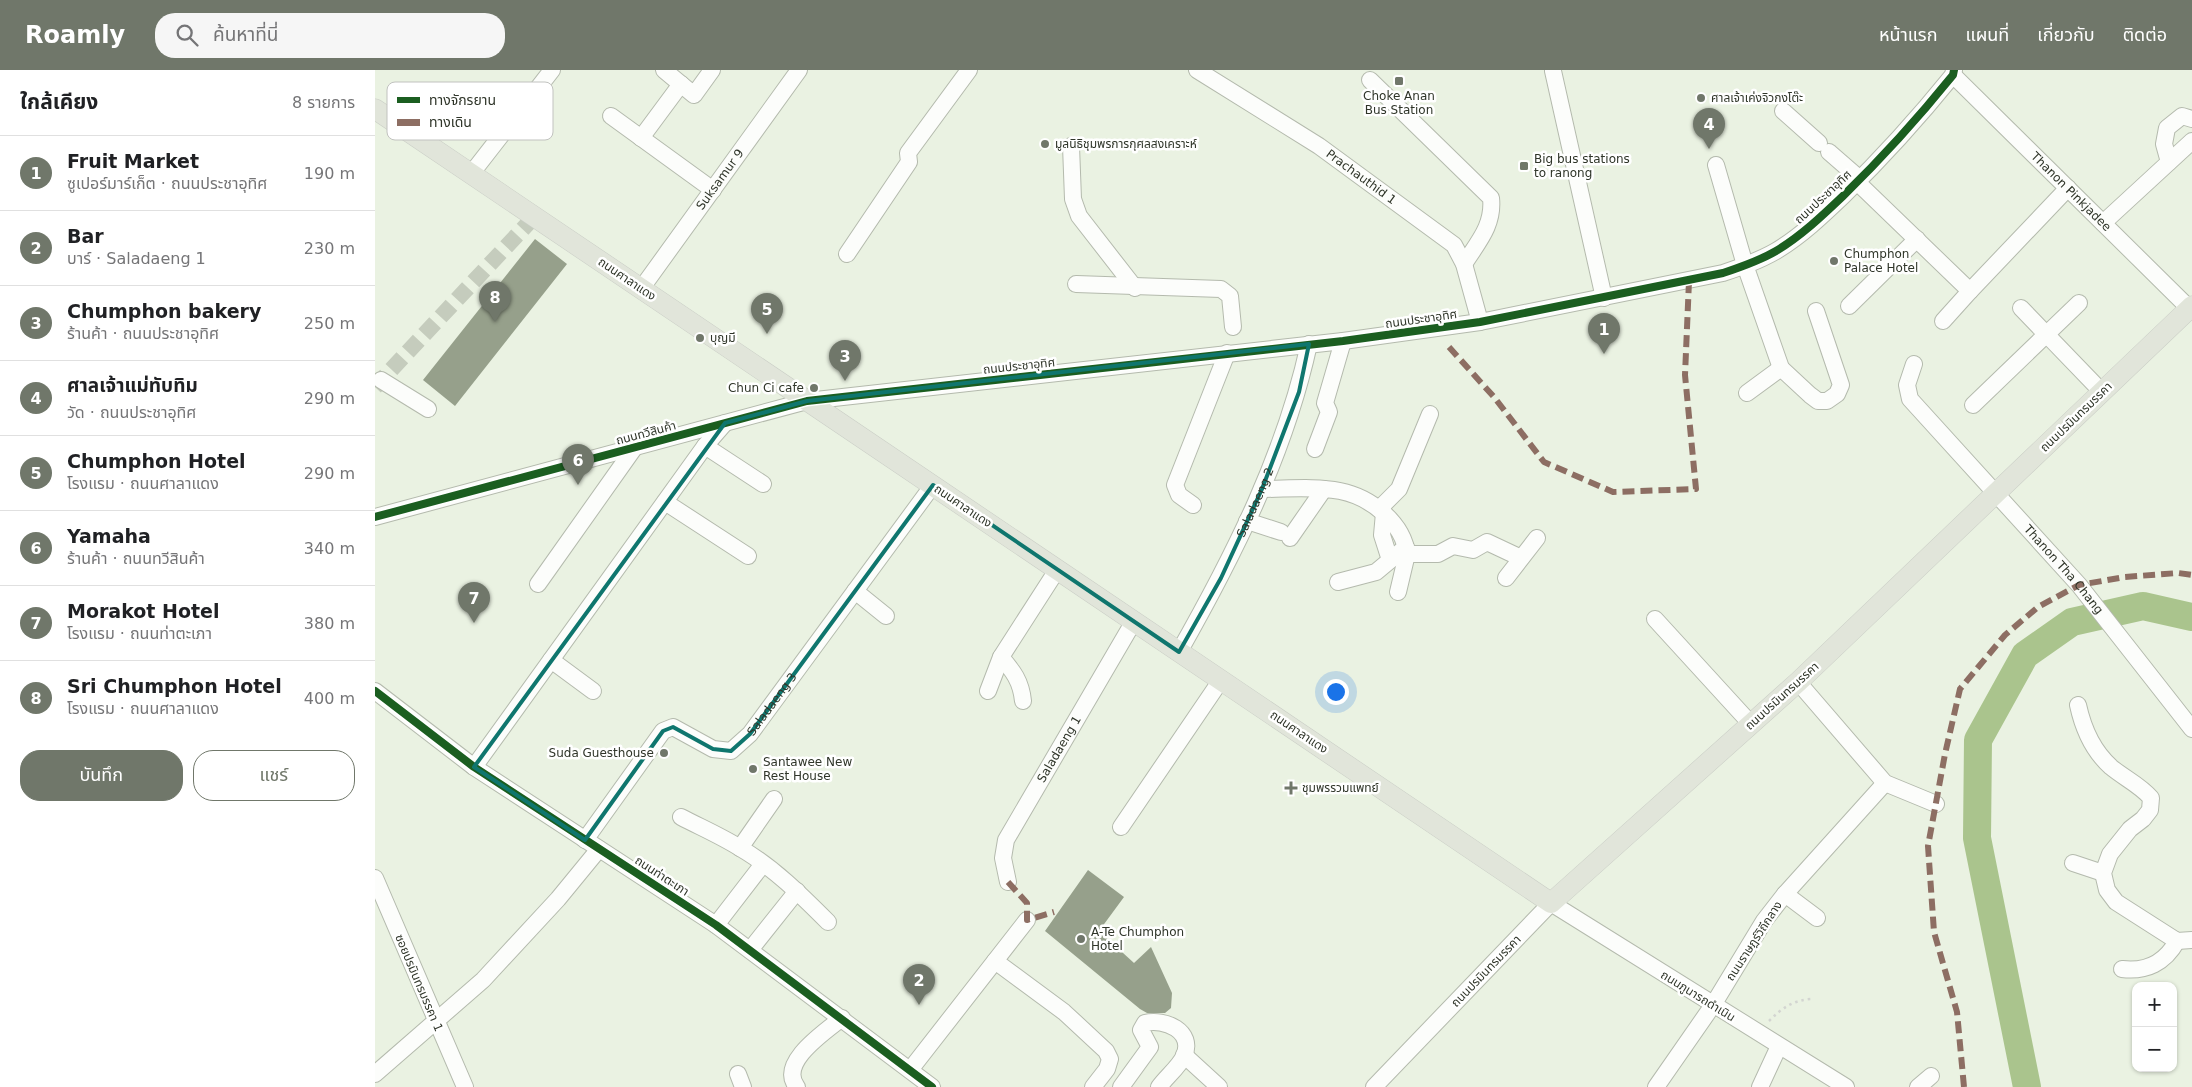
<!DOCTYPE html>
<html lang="th">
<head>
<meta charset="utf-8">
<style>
	body { margin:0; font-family:"DejaVu Sans","Noto Sans Thai",sans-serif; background:#f6f6f6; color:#202124 }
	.controls { position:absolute; right:15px; bottom:15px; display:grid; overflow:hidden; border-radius:10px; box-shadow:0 1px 4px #0004 }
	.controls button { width:45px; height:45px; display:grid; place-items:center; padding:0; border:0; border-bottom:1px solid #e0e0e0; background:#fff; color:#202124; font:25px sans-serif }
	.you { position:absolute; left:960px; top:621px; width:18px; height:18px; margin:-12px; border:4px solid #fff; border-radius:50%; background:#1a73e8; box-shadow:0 0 0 8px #1a73e833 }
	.badge { display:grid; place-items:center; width:32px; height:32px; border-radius:50%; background:#70776a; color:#fff; font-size:16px; font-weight:700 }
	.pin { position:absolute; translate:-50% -41px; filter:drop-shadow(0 1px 2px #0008) }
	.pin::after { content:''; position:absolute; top:26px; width:18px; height:15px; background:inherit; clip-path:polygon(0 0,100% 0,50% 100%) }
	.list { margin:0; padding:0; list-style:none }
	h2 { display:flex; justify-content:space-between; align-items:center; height:65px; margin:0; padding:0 20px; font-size:21px }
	h2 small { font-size:16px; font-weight:400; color:#757577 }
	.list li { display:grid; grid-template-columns:32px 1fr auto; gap:15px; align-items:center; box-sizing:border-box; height:75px; padding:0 20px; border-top:1px solid #e0e0e0 }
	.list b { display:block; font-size:19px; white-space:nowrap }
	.list p { margin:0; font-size:16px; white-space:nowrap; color:#757577 }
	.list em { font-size:16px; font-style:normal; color:#757577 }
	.actions { display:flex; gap:10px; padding:15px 20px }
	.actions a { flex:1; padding:11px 0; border:1px solid #70776a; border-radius:20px; text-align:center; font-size:18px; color:#70776a }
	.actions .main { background:#70776a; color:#fff }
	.icon { flex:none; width:28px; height:28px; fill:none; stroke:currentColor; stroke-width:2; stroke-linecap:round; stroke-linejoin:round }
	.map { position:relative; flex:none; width:1817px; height:1017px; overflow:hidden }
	header { display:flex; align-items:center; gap:30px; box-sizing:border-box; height:70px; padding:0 25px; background:#70776a; color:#fff }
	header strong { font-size:24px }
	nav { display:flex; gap:28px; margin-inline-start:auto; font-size:18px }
	.search { width:350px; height:45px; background:#f6f6f6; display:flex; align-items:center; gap:12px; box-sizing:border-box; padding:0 18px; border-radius:20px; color:#757577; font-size:19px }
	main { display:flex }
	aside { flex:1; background:#fff }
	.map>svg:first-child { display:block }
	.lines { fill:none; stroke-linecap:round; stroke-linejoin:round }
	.river { stroke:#aac48d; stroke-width:28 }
	.building { fill:#96a08b }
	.minor-tunnel { stroke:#c5ccbd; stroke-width:16; stroke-dasharray:16 8; stroke-linecap:butt }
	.minor-casing { stroke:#b4baad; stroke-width:18 }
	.major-casing { stroke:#cacec6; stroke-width:21 }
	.path { stroke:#d3d5d1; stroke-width:2.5; stroke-dasharray:2.5 4; stroke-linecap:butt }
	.minor { stroke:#fcfdfb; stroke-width:16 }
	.major { stroke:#e1e5da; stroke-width:20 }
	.quiet { stroke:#8d6e63; stroke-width:6; stroke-dasharray:12 6; stroke-linecap:butt }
	.cycleway-casing { stroke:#fff; stroke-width:11 }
	.cycleway { stroke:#1b5e20; stroke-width:8 }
	.marked { fill:none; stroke:#0f766e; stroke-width:4; stroke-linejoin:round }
	.poi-dot { fill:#70776a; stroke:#fff; stroke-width:2 }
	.labels { text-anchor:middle; stroke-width:5; stroke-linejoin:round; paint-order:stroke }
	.poi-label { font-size:12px; fill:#2f3529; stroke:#fff; text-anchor:start }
	.street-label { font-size:12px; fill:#2f3529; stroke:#fff }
	.key { fill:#fff; stroke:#c1c2bf; stroke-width:1 }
	.key-label { font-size:14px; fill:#2f3529 }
</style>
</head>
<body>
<header>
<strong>Roamly</strong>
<div class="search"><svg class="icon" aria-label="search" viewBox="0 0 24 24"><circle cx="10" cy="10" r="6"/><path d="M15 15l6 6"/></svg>ค้นหาที่นี่</div>
<nav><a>หน้าแรก</a><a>แผนที่</a><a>เกี่ยวกับ</a><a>ติดต่อ</a></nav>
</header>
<main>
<aside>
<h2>ใกล้เคียง<small>8 รายการ</small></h2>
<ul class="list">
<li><span class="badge">1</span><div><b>Fruit Market</b><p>ซูเปอร์มาร์เก็ต · ถนนประชาอุทิศ</p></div><em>190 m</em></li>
<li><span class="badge">2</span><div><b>Bar</b><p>บาร์ · Saladaeng 1</p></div><em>230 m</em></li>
<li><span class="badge">3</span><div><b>Chumphon bakery</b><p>ร้านค้า · ถนนประชาอุทิศ</p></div><em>250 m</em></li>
<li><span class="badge">4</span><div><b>ศาลเจ้าแม่ทับทิม</b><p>วัด · ถนนประชาอุทิศ</p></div><em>290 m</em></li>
<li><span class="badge">5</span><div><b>Chumphon Hotel</b><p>โรงแรม · ถนนศาลาแดง</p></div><em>290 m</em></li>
<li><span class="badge">6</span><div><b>Yamaha</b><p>ร้านค้า · ถนนทวีสินค้า</p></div><em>340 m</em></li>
<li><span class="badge">7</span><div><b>Morakot Hotel</b><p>โรงแรม · ถนนท่าตะเภา</p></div><em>380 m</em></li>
<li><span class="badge">8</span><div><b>Sri Chumphon Hotel</b><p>โรงแรม · ถนนศาลาแดง</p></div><em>400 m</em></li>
</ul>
<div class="actions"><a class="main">บันทึก</a><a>แชร์</a></div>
</aside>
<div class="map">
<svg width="1817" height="1017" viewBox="0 0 1817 1017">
	<rect width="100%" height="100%" fill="#eaf2e2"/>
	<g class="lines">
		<!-- river -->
		<path class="river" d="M1652,1017L1602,768L1603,670L1650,585L1697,552L1768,536L1817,547"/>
	</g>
	<!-- building -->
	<path class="building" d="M160,169L192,194L80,336L48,310Z
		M713,800L749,827L724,861L759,893L776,877L797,923L796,938L790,943H772L765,939L670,861Z"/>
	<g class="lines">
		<!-- minor-tunnel -->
		<path class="minor-tunnel" d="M0,317L159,147"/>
		<defs>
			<g id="minor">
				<path d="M289,0L319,25L337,0"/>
				<path id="s1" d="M822,0L944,76L1079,175L1089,194L1105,252"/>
				<path d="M1178,1L1229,228"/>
				<path id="s2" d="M1578,5L1817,241"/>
				<path d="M995,10L1116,128C1119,155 1103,172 1089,194"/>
				<path d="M1408,41L1444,73"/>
				<path d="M236,46L338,120"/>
				<path d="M266,68L306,14"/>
				<path d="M696,76L698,129L704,146L760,218"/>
				<path d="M1454,82L1485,109"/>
				<path d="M1794,92L1789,74L1792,58L1807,46L1817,49"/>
				<path d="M1341,95L1370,195L1406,298L1435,325L1443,331H1452L1462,324L1466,315L1441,241"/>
				<path d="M96,104L177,0"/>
				<path d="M1482,112L1595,221L1693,118"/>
				<path d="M1728,153L1817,71"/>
				<path d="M472,184L534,92L533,83L594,0"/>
				<path d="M701,214L846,219L855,226L858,257"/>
				<path id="s3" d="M266,219L424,0"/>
				<path d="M1474,236L1542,169"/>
				<path d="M1646,238L1727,322"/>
				<path d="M1568,251L1595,221"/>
				<path id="s4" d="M1539,294L1532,315L1535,329L1704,515L1817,659"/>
				<path d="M6,310L53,339"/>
				<path d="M1372,323L1406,298"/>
				<path d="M1598,335L1704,233"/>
				<path d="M330,376L388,414"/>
				<path d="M940,379L954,342L950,333L968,271"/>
				<path d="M887,419C912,419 940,416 965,421C995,427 1028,452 1032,484L1023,522"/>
				<path d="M290,432L373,486"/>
				<path d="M818,435L804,425L800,415L852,283"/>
				<path d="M1004,439L1024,419L1055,344"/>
				<path d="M1009,443L1007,465L1015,490"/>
				<path d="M0,447L432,331L968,271L1105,252L1348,203C1366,197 1384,191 1401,181C1426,166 1447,146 1468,126C1507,88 1544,47 1578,5L1579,0"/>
				<path d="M872,451L906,462"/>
				<path d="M915,468L949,419"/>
				<path d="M1032,484H1063L1078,476L1098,480L1112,472L1146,488"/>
				<path d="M1131,508L1162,468"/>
				<path d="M963,512L1001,502L1031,477"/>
				<path d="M163,514L260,377"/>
				<path d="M480,521L511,546"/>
				<path d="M1280,549L1376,654"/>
				<path id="s5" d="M804,582C859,485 910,384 934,274"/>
				<path d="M626,587C638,601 646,611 648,631"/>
				<path d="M176,590L218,621"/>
				<path d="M1423,612L1510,713L1561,734"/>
				<path d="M0,621L99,697L341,855L557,1017"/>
				<path d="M613,621L626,587L682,500"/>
				<path d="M1703,635C1708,658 1717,680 1736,697C1749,708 1765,715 1776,728L1775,740L1768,749L1755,759L1735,784L1728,803L1732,820L1741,832L1802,871L1817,870"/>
				<path d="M99,697L330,376L350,353"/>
				<path d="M306,747C325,757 346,766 365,778C398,797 426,825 453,852"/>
				<path d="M746,757L846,610"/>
				<path id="s6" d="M210,770L288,661L298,657L338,679L356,681L375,664L558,415"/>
				<path d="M365,778L399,729"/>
				<path d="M1698,793L1728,803"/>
				<path d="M0,808L90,1017"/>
				<path id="s7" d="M633,812L628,788L631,770L759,551"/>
				<path d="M1410,824L1442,848"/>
				<path d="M341,855L388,794"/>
				<path d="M375,880L422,821"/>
				<path d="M620,891L689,942L731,981L735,989L732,999L718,1017"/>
				<path d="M1747,899C1771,902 1790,893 1802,871"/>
				<path d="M809,985L844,1017"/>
				<path d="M535,1000L652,850"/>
				<path d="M0,1004L108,910L183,829L224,779"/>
				<path d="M363,1004L368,1017"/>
				<path d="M422,1017C402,993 451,961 467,948"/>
				<path d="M746,1017L775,977L766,960L770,953C789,948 820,961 809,986C804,997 791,1007 784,1017"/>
				<path d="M999,1017L1176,833L1471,1017"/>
				<path d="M1281,1017L1338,935L1389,851L1410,824L1510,713"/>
				<path d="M1385,1017L1404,976"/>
				<path d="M1543,1017L1556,1006"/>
			</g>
			<path id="major" d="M0,39L1176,833L1423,612L1817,236"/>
		</defs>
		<!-- minor casing -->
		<use href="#minor" class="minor-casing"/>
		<!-- major casing -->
		<use href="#major" class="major-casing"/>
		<!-- path -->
		<path class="path" d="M1394,951C1407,938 1418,930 1437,929"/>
		<!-- minor -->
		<use href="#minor" class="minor"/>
		<!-- major -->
		<use href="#major" class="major"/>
		<!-- quiet -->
		<path class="quiet" d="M1074,277L1119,327L1169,392L1238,422L1321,419L1310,305L1314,211
			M633,812L652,833V850L679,842
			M1589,1017L1582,942L1559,862L1553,776L1570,684L1585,619L1630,565L1663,537L1704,515L1750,507L1803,503L1817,505"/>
		<defs>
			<path id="cycleway" d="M0,447L432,331L968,271L1105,252L1348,203C1366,197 1384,191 1401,181C1426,166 1447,146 1468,126C1507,88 1544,47 1578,5L1579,0
				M0,621L99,697L341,855L557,1017"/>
		</defs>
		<!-- cycleway casing -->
		<use href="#cycleway" class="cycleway-casing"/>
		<!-- cycleway -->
		<use href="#cycleway" class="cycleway"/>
	</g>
	<!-- marked area -->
	<path class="marked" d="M934,274L924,322L887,419L846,508L804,582L558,415L375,664L356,681L338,679L298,657L288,661L210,770L99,697L350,353L432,331Z"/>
	<!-- markers -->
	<g class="poi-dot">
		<rect x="1019" y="6" width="10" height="10" rx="2.5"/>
		<circle cx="1326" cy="28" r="5"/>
		<circle cx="670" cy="74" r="5"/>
		<rect x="1144" y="91" width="10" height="10" rx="2.5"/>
		<circle cx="1459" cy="191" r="5"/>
		<circle cx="325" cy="268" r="5"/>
		<circle cx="439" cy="318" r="5"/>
		<circle cx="289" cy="683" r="5"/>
		<circle cx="378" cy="699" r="5"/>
		<path d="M913.5 710.5h5v5h5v5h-5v5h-5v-5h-5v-5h5z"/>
		<circle cx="706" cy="869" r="5"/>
	</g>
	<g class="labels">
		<!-- poi labels -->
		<g class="poi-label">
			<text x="1024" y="30" text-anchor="middle">Choke Anan<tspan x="1024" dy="14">Bus Station</tspan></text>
			<text x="1336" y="32">ศาลเจ้าเค่งจิวกงโต๊ะ</text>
			<text x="680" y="78">มูลนิธิชุมพรการกุศลสงเคราะห์</text>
			<text x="1159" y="93">Big bus stations<tspan x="1159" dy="14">to ranong</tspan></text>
			<text x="1469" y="188">Chumphon<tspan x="1469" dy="14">Palace Hotel</tspan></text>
			<text x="335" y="272">บุญมี</text>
			<text x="429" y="322" text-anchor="end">Chun Ci cafe</text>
			<text x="279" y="687" text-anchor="end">Suda Guesthouse</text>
			<text x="388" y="696">Santawee New<tspan x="388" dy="14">Rest House</tspan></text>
			<text x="927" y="722">ชุมพรรวมแพทย์</text>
			<text x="716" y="866">A-Te Chumphon<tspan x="716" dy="14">Hotel</tspan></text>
		</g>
		<!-- street labels -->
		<g class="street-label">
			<text dy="4" stroke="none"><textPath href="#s1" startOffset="196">Prachauthid 1</textPath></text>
			<text dy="4" stroke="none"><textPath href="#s3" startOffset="135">Suksamur 9</textPath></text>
			<text dy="4" stroke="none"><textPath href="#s2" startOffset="166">Thanon Pinkjadee</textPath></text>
			<text transform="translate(1448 127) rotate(-43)" y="4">ถนนประชาอุทิศ</text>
			<text transform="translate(252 209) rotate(34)" y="4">ถนนศาลาแดง</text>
			<text transform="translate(1046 249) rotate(-8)" y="4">ถนนประชาอุทิศ</text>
			<text transform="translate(644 296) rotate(-6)" y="4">ถนนประชาอุทิศ</text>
			<text transform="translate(1701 347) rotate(-44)" y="4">ถนนปรมินทรมรรคา</text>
			<text transform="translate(271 363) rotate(-15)" y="4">ถนนทวีสินค้า</text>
			<text dy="4" stroke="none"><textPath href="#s5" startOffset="168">Saladaeng 2</textPath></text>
			<text transform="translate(588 436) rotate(34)" y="4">ถนนศาลาแดง</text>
			<text dy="4" stroke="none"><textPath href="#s4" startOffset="266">Thanon Tha Chang</textPath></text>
			<text transform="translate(1407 626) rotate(-42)" y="4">ถนนปรมินทรมรรคา</text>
			<text dy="4" stroke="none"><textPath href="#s6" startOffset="271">Saladaeng 3</textPath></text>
			<text transform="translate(924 662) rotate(34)" y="4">ถนนศาลาแดง</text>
			<text dy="4" stroke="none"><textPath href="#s7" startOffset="148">Saladaeng 1</textPath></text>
			<text transform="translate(287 806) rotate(33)" y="4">ถนนท่าตะเภา</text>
			<text transform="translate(1379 871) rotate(-57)" y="4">ถนนราษฎร์วิถีกลาง</text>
			<text transform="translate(1111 901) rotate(-46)" y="4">ถนนปรมินทรมรรคา</text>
			<text transform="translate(44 913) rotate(67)" y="4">ซอยปรมินทรมรรคา 1</text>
			<text transform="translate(1323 926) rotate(32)" y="4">ถนนภูนารถดำเนิน</text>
		</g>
	</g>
	<!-- legend -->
	<rect x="12" y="12" width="166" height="58" rx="8" class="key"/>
	<rect x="22" y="27" width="23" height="6" fill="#1b5e20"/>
	<rect x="22" y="49" width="23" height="7" fill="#8d6e63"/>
	<g class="key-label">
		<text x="54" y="35">ทางจักรยาน</text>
		<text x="54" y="57">ทางเดิน</text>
	</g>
</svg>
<div class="controls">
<button>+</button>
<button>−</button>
</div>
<div class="you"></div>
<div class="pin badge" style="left:1229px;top:284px">1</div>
<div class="pin badge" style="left:544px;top:935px">2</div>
<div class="pin badge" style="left:470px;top:311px">3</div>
<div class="pin badge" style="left:1334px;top:79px">4</div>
<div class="pin badge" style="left:392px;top:264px">5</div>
<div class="pin badge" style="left:203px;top:415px">6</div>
<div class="pin badge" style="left:99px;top:553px">7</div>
<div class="pin badge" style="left:120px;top:252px">8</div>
</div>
</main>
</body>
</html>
